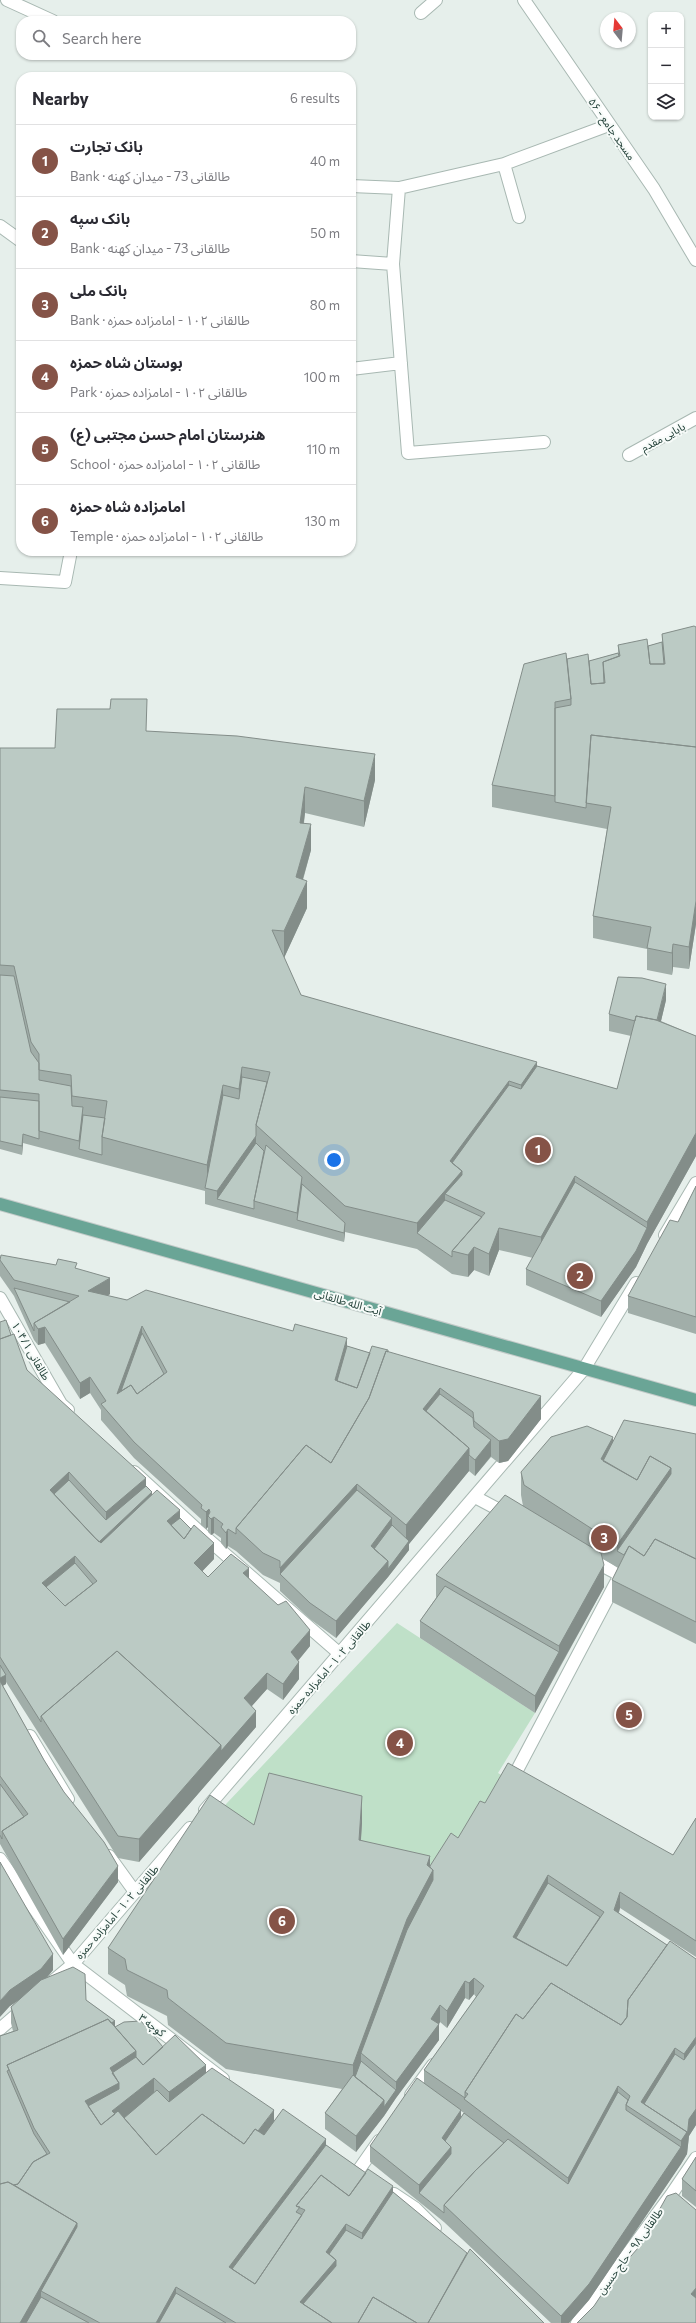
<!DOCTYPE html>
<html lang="en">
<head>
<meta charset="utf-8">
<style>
	body { margin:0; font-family:Commissioner,"Noto Sans Arabic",sans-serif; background:#f2f2f3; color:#2b2b33 }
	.controls { position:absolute; right:12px; top:12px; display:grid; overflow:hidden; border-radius:8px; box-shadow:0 1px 3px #0004 }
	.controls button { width:36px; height:36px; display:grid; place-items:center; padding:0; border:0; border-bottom:1px solid #e1e1e2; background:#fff; color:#2b2b33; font:20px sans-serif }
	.compass { position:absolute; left:600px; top:12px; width:36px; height:36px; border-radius:50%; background:#fff; box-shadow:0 1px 3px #0004; rotate:344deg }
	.you { position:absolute; left:334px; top:1160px; width:14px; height:14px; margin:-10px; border:3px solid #fff; border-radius:50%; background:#1a73e8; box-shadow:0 0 0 6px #1a73e833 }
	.badge { display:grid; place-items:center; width:26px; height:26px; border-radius:50%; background:#855347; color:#fff; font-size:13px; font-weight:700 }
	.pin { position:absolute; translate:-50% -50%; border:2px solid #fff; box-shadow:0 1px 4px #0006 }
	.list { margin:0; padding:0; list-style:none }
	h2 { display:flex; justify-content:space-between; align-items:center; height:52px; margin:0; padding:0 16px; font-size:17px }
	h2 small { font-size:13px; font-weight:400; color:#7c7c81 }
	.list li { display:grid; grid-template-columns:26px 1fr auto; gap:12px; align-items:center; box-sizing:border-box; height:72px; padding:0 16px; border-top:1px solid #e1e1e2 }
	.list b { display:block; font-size:15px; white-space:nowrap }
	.list p { margin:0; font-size:13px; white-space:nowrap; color:#7c7c81 }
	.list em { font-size:13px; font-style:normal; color:#7c7c81 }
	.icon { flex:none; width:22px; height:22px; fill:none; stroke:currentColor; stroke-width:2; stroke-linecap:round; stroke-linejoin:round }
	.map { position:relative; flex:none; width:696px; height:2323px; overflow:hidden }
	.search { position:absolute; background:#fff; box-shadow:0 1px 3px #0004; left:16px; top:16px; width:340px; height:44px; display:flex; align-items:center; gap:10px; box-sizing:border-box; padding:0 14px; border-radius:16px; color:#7c7c81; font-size:15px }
	.panel { position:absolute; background:#fff; box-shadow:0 1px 3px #0004; left:16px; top:72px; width:340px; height:484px; border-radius:16px }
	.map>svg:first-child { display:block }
	.green { fill:#bfe0c8 }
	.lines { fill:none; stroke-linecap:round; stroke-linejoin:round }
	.lane-casing { stroke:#a8b8b2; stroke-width:14 }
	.street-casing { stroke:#a8b8b2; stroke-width:14 }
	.primary-casing { stroke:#c2cac8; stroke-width:14 }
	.lane { stroke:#fff; stroke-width:12 }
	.street { stroke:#fff; stroke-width:12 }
	.primary { stroke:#6aa596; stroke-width:12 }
	.wall { fill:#a1aea9; fill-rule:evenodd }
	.shaded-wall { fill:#838d89 }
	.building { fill:#bbcac4; stroke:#838d89; fill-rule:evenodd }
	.labels { text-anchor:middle; stroke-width:4; stroke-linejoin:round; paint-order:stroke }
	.street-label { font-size:11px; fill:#24423a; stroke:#f7fbf9 }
</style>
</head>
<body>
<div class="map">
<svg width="696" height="2323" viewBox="0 0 696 2323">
	<rect width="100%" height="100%" fill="#e6efeb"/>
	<!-- green -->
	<path class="green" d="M397,1623L535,1713L498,1773L508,1779L430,1883L359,1866L361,1823L254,1852L210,1821Z"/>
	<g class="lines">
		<defs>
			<path id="lane" d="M7,0L53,21
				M421,13L436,0
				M504,164L519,217
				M351,186L399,188L504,164L609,125
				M399,188L393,264L408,453L544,442
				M0,226L21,241
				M351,261L393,264
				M351,369L401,363
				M629,455L696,418
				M0,578L65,582L71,551
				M0,1298L61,1404L68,1410
				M134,1472L203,1535L340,1654
				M475,1497L507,1514
				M30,1736L68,1799
				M514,1776L620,1575L590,1559
				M109,1856L135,1892
				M0,1859L73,1964
				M411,2095L433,2065
				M358,2171L379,2141"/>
			<path id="street" d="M524,0L654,189L696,260
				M665,1235L696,1183
				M205,1810L584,1369L636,1283
				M73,1964L223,2079
				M54,1980L73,1964L190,1828
				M0,2029L23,2009
				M394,2194L415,2208L435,2228
				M577,2323L671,2195L696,2158"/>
			<path id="primary" d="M0,1204L696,1400"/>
		</defs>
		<!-- lane casing -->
		<use href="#lane" class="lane-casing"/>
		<!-- street casing -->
		<use href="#street" class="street-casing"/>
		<!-- primary casing -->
		<use href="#primary" class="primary-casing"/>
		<!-- lane -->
		<use href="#lane" class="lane"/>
		<!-- street -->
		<use href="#street" class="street"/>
		<!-- primary -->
		<use href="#primary" class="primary"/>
	</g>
	<!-- wall -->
	<path class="wall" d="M696,627V924L689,969L673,967L672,975L647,970V949L593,938V916L607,829L492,807V785L567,659L589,661L618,653V645L648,646L662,642V634Z
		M147,731L375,780L364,827L305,813L304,823L311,850L303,880L307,908L284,958L301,995L537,1066L617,1089L631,1036L609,1031V1014L666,1000L661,1021L696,1036V1156L647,1244L636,1267L601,1317L526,1285V1269L533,1258L499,1250L489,1276L474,1270L468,1277L452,1274L417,1249L345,1232L344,1242L205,1204V1191L23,1143L22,1155L0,1149V748H55Z
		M696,1186V1334L628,1313V1296L678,1222Z
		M0,1260L77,1269L110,1294L108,1296L127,1300L347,1346L370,1353L388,1352L541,1419L508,1461L499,1463L491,1457L475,1476L469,1471L409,1544V1550L388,1577L336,1638L310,1619L280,1591V1583L263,1575L236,1551L228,1546L226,1549L221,1543V1538L214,1533L211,1535L208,1532V1527L206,1529L201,1525V1519L134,1458L101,1420V1410L90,1393L80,1399L45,1343L38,1345L34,1340L14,1296L0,1276Z
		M0,1322L11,1335L27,1370L146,1486L152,1494L180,1518L214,1559L202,1571L208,1577L249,1578L310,1646L298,1661L299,1679L283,1700L267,1689L251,1706L256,1727L139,1862L118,1858L6,1682V1684L3,1686L44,1760L118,1882L63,1955L0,1844Z
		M696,1434V1644L612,1602V1580L618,1568L602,1558L604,1587L535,1713L420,1638V1621L436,1598V1575L523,1506L521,1495V1472L613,1443Z
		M485,1803L673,1855L696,1818V1957L620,1908L619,1913L667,1945L696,1959V2125L689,2136L687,2154L681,2164L589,2300L569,2323H551L444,2222L370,2162V2146L424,2084V2070L476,1997L474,1994L469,2000L465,1998L447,2028L440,2022L439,2024V2040L396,2098L384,2116L356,2152L325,2129V2113L342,2089L226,2069L168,2025L167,2016L127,1996L125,1985L108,1974V1948L254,1825L362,1823L361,1840L430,1866L458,1838ZM461,2111L464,2113L461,2117Z
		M0,1862L53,1970L47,1977L86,2000L115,2021V2027L163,2047L206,2073L274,2122L326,2145L393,2192L544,2323H0V2036L13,2031L11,2023V2007L19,2000L10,2006Z
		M696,2157V2207L682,2196V2179Z"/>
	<!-- shaded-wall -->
	<path class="shaded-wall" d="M375,754V780L364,827V801Z
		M305,787V813L300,849V823Z
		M311,824V850L296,903V877Z
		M307,881V908L284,958V931Z
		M696,901V924L689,969V947Z
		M673,944V967L672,975V953Z
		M666,984V1000L656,1042V1026Z
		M537,1062V1089L521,1111V1085Z
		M242,1067V1094L239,1116V1089Z
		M509,1081V1107L462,1197L445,1194V1216L417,1233V1223L450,1161Z
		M223,1085V1111L207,1188V1165Z
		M83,1107V1123L79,1149V1141Z
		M696,1133V1156L647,1244V1222Z
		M23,1134V1143L22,1155V1146Z
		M256,1136V1152L217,1199V1191Z
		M575,1176V1198L541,1260V1237Z
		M302,1177V1193L297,1220V1213Z
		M345,1223V1232L344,1242V1233Z
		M499,1228V1250L489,1276V1254Z
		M647,1228V1244L636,1267L601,1317V1301Z
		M474,1247V1270L468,1277V1255Z
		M110,1278V1294L88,1307V1291Z
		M79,1304L45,1327V1343L38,1345V1329Z
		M142,1326V1342L121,1399L117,1394Z
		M347,1338V1354L335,1388V1380Z
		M90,1377V1393L80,1399V1383Z
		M440,1388V1410L431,1422L423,1409Z
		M541,1396V1419L508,1461L499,1463V1441Z
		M613,1437V1460L608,1469L601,1459Z
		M491,1440V1456L475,1476V1460Z
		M469,1448V1471L409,1544V1550L388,1577L336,1638V1621L388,1561L406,1545V1525Z
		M671,1468V1490L617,1551V1567V1545Z
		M69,1472V1489L50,1497V1490Z
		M146,1478V1494L106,1528V1512Z
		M357,1484V1506L280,1574V1568Z
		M152,1492V1500L95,1554V1546Z
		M209,1509V1516H208V1527L206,1529V1512Z
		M180,1510V1527L167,1529V1521Z
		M214,1517V1533L211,1535V1519Z
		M392,1518V1534L375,1557L371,1546Z
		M228,1529V1546L226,1549V1533Z
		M214,1543V1559L194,1580V1563Z
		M75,1556V1572L47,1595L42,1583Z
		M604,1565V1587L559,1668V1646Z
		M249,1568V1584L243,1573Z
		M310,1630V1646L291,1669V1652Z
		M559,1652V1668L535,1713V1696Z
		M299,1662V1679L283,1700V1684Z
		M267,1673V1689L244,1715V1698Z
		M6,1675V1684L0,1687V1678Z
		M256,1711V1727L139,1862V1839L221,1745Z
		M362,1796V1823L359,1866V1840Z
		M430,1856V1875L433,1870V1896L361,2053V2070L353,2083V2065Z
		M118,1866V1882L63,1955V1939Z
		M548,1875V1892L517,1946L513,1937Z
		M620,1892V1908L614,1927V1910Z
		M53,1954V1970L41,1985L10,2006L0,2017V2001L10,1990Z
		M474,1978V1994L469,2000V1983Z
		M465,1981V1998L447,2028V2011Z
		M440,2005V2022L439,2024V2040L396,2098L384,2116L356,2152V2136L384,2100L396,2090V2082L431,2019Z
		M115,2021V2037L9,2070Z
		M696,2037V2059L684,2077V2054Z
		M675,2048V2070L641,2108V2102Z
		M136,2051V2073L119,2105L93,2119L85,2101L110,2068Z
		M206,2065V2082L169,2109V2092Z
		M154,2078V2094L118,2123L112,2111Z
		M618,2086V2109L568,2201V2178Z
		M696,2109V2125L689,2136L687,2154L681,2164L589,2300L569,2323H561V2316L681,2147V2141L689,2119Z
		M274,2110V2126L244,2166V2150Z
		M461,2110V2126L442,2146V2138Z
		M326,2139V2161L238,2279L229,2267Z
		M451,2147V2163L419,2193V2185Z
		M393,2186V2209L362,2255V2233Z
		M77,2223V2249L41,2291V2312L35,2323H20Z
		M346,2224V2246L336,2282L300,2308V2302L326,2252Z
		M176,2287V2309L168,2323H156Z
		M696,2288V2305L691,2294Z"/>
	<!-- building -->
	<path class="building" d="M694,626L696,627V747L591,735L586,808L555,802V708L571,705V699L567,659L588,654L591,684L605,683L603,662L620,656L618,645L647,639L650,664H665L662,634Z
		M662,642L664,664H650L648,646Z
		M566,653L571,699L555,702V796L492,785L524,664Z
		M618,653L619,656L603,662L604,683L591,684L589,661Z
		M111,699H147L146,731L237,736L375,754L364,801L305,787L300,823L311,824L296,877L307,881L284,931L272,930L301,995L537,1062L521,1085L509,1081L450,1161L462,1171L417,1223L345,1206L256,1125L270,1072L242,1067L239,1089L223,1085L207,1165L102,1137L107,1101L72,1096L71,1075L39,1070V1054L31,1042L14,966L0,965V748H55L57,709H110Z
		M591,735L696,747V901L689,947L673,944L672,953L647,948L651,927L593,916L611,807L586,803Z
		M0,975L14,976L31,1052L39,1063V1080L71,1086L72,1106L83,1107L79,1141L39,1131V1094L0,1090Z
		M618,977L642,978L666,984L657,1020L636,1016L635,1021L609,1014Z
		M636,1016L656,1020L696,1036V1133L647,1222L575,1176L541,1237L499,1228L489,1254L474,1247L468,1255L452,1251L485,1213L445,1194L462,1175V1171L452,1163L509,1085L521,1089L537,1066L617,1089Z
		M242,1077L267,1082L256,1125V1136L217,1191L205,1188L223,1095L239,1099Z
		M0,1097L39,1101V1139L23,1134L22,1146L0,1141Z
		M83,1115L105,1118L102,1137V1155L79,1149Z
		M256,1143L264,1151L254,1201V1209L217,1199Z
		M266,1145L302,1177L297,1213L254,1201Z
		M575,1182L647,1228L636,1251L601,1301L526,1269Z
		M302,1184L345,1223L344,1233L297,1220Z
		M696,1186V1317L628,1296L670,1220L678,1222Z
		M445,1200L482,1217L452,1251V1257L417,1233Z
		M1,1255L56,1265L58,1259L77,1263L75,1268L110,1278L88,1291L127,1300L146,1290L293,1331L295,1324L347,1338L335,1380L357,1388L372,1346L388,1350V1352L386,1351L369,1398L331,1463L306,1445L236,1528V1534L228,1529L226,1533L221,1527L223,1524L214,1517L211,1519L208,1516L210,1512L209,1509L206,1512L201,1508L202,1505L134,1442L101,1404L106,1401L90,1377L80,1383L45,1327L38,1329L34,1323L79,1296L14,1280L0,1260ZM142,1326L167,1372L137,1394L131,1385L117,1394Z
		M14,1288L70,1302L34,1323V1331Z
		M6,1320L11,1335L0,1339V1322Z
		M142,1333L164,1374L137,1394L131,1385L121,1391Z
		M14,1334L27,1370L146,1478L106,1512L69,1472L50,1490L95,1538L101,1543L157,1490L180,1510L167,1521L184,1539L194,1525L214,1543L194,1563L208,1577L231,1554L249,1568L243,1573L278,1605L286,1601L310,1630L291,1652L299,1662L283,1684L267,1673L244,1698L256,1711L221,1751V1745L117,1651L41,1716V1722L0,1657V1339ZM75,1556L97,1581L65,1606L42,1583Z
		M347,1346L370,1353L357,1388L337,1381Z
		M386,1351L541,1396L508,1439L499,1441L474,1421L473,1412L440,1388L423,1409L469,1448L406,1525L357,1484L280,1568V1561L263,1553L236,1528L306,1445L331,1463L369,1398Z
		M440,1394L473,1418L474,1427L491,1440L475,1460L469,1455V1448L426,1411Z
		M624,1420L696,1434V1559L655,1539L644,1556L629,1546L624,1555L617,1551L671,1474V1468L650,1456L637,1480L603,1461Z
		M587,1426L613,1437L601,1459L637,1480L650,1456L671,1468L617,1545L524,1485L521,1472L551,1437Z
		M69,1480L106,1520L146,1486L152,1492L99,1542L54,1494Z
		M357,1490L392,1518L371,1546L388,1561L336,1621L310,1603L280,1574Z
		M505,1495L601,1553L604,1565L559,1646L436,1575Z
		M180,1518L191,1529L184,1539L171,1525Z
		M392,1525L409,1541L388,1569V1561L374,1549Z
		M655,1539L696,1559V1622L612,1580L629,1546L644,1556Z
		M75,1563L93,1584L65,1606L46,1587Z
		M445,1586L559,1652L535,1696L420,1621Z
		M117,1651L221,1745L139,1839L118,1836L41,1716Z
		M0,1665L6,1675L0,1678Z
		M0,1681L44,1760L64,1792L104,1842L118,1866L63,1939L2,1831L28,1814L0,1776Z
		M508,1763L673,1855L696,1818V1941L620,1892L614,1910L667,1945L628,2000L627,2017L621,2025L551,1983L523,2019L516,2014L465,2092V2098L424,2070L484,1986L474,1978L469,1983L465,1981L447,2011L440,2005L431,2019L439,2024L396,2082L361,2053L407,1930L433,1880V1870L430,1867V1866L451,1833L458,1838L480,1801L485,1803ZM548,1875L604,1912L567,1966L513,1937Z
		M269,1773L362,1796L359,1840L430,1856L427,1865L433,1870L407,1919L353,2065L226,2043L168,1998L167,1990L127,1970L125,1959L108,1948L210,1795L254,1825Z
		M0,1784L24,1817L2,1831V1839L0,1835Z
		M0,1862L53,1954L41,1969L10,1990L0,2001Z
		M548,1883L600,1917L567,1966L516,1938Z
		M670,1941L696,1959V2037L684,2054L675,2048L641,2102L687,2132L681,2141L626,2105L630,2096L618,2086L568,2178L464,2099L468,2094L465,2092L516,2014L523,2019L551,1983L621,2025L627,2017L628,2000Z
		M73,1967L85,1974L86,2000L115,2021L111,2023L108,2019L7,2065L9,2070L7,2071L34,2134L47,2154L33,2162L18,2184L14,2185L8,2182L0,2184V2036L18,2030L11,2007L41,1980Z
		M108,2019L136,2051L110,2068L119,2083L85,2101L101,2125L118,2111L156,2155L202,2114L244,2144L255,2129L264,2135L283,2109L326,2139L229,2267L255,2284L305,2210L296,2206L321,2175L349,2196L368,2169L393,2186L362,2233L346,2224L326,2252L336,2260L300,2302L332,2323H236L176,2287L156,2323H100L41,2291L77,2227V2223L14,2185L18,2184L33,2162L50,2153L34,2128L7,2065Z
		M141,2021L163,2047L143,2065L136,2057V2051L115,2027L124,2022Z
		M175,2035L206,2065L169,2092L154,2078L112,2111L115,2114L101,2125L88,2106L119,2089V2083L112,2073L136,2057L143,2065Z
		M696,2043V2109L689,2119L687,2138V2132L644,2104L675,2054L684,2060Z
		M361,2061L396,2090L384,2107V2100L355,2077Z
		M212,2068L274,2110L258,2131L255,2129L244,2144L202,2114L156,2155L124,2118L157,2090L169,2102Z
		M353,2075L384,2100L356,2136L325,2113Z
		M417,2078L461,2110L442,2138L451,2147L419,2185L370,2146Z
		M618,2092L628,2100L626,2105V2110L681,2147L589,2284L561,2316L444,2205L475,2171L508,2139L568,2184Z
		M464,2113L504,2143L475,2171L444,2205V2213L419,2193L451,2154V2147L445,2141Z
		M326,2145L366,2173L349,2196L321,2175L296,2206L300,2207L296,2212L302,2215L255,2284L232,2269Z
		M696,2157V2191L682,2179Z
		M8,2182L77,2223L20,2323H0V2184Z
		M393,2192L467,2253L428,2323H417L373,2297L358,2323H332L303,2304L336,2266V2260L329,2254L346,2230L362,2239Z
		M676,2193L696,2210V2288L691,2294L696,2298V2323H577L594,2306L616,2273L638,2248L667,2196Z
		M470,2249L544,2323H428Z
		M176,2293L226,2323H159Z
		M41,2297L89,2323H26Z
		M373,2297L417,2323H358Z"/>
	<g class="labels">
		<!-- street labels -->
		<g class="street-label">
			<text transform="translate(612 129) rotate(55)" y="4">۵۶ - مسجد جامع</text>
			<text transform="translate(663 437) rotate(-29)" y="4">بابایی مقدم</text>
			<text transform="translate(348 1302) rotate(16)" y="4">آیت الله طالقانی</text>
			<text transform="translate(31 1351) rotate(60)" y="4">طالقانی ۱۰۴/۱</text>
			<text transform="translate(329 1667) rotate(-49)" y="4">طالقانی ۱۰۲ - امامزاده حمزه</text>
			<text transform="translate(117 1912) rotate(-49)" y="4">طالقانی ۱۰۲ - امامزاده حمزه</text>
			<text transform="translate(152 2025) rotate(37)" y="4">کوچه ۳</text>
			<text transform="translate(630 2251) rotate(-54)" y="4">طالقانی ۹۸ - حاج حسین</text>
		</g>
	</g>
</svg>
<div class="controls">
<button>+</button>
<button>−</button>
<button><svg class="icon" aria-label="layers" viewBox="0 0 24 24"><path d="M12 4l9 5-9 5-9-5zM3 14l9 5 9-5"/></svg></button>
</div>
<svg class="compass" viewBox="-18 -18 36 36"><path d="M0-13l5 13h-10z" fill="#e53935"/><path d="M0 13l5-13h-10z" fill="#7c7c81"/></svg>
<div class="you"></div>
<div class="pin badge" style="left:538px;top:1150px">1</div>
<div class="pin badge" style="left:580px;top:1276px">2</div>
<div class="pin badge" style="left:604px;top:1538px">3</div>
<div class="pin badge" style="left:400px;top:1743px">4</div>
<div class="pin badge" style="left:629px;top:1715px">5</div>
<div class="pin badge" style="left:282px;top:1921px">6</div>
<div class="search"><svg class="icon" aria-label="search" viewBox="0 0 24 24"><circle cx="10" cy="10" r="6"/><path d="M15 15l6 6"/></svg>Search here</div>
<section class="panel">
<h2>Nearby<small>6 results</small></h2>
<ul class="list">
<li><span class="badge">1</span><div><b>بانک تجارت</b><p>Bank · طالقانی 73 - میدان کهنه</p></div><em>40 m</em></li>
<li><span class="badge">2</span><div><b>بانک سپه</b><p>Bank · طالقانی 73 - میدان کهنه</p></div><em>50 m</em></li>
<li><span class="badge">3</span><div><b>بانک ملی</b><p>Bank · طالقانی ۱۰۲ - امامزاده حمزه</p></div><em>80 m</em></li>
<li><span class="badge">4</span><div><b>بوستان شاه حمزه</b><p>Park · طالقانی ۱۰۲ - امامزاده حمزه</p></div><em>100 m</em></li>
<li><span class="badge">5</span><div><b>هنرستان امام حسن مجتبی (ع)</b><p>School · طالقانی ۱۰۲ - امامزاده حمزه</p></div><em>110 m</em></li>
<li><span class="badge">6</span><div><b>امامزاده شاه حمزه</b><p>Temple · طالقانی ۱۰۲ - امامزاده حمزه</p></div><em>130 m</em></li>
</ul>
</section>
</div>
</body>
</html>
